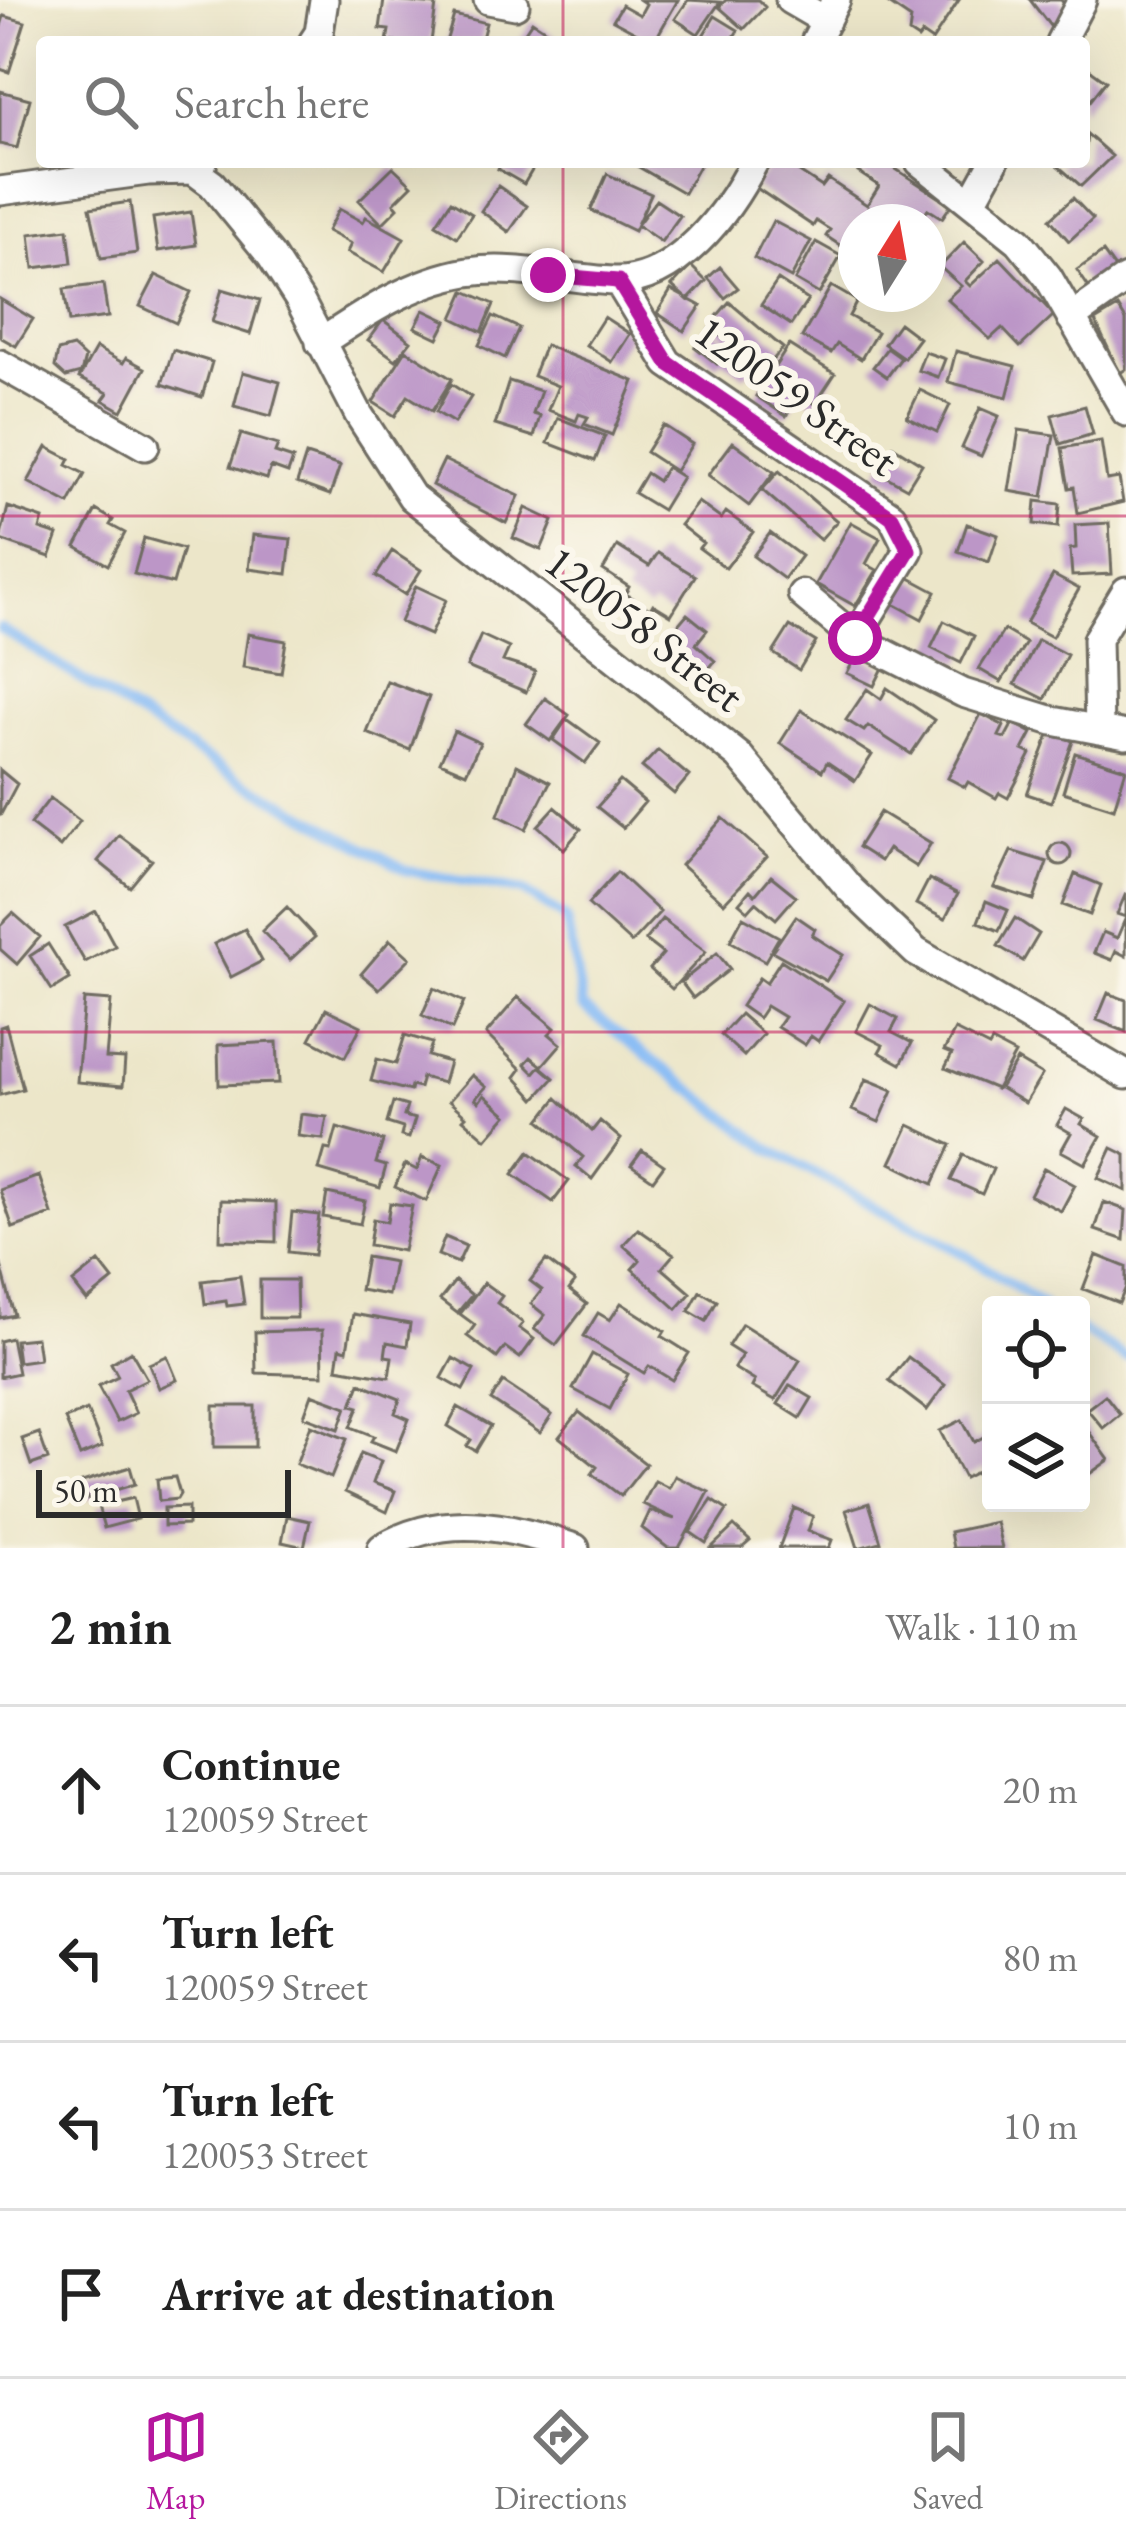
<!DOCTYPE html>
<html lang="en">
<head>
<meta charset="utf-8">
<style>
	body { margin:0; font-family:"EB Garamond",serif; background:#f6f6f6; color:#222 }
	.controls { position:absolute; right:36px; bottom:36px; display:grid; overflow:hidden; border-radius:12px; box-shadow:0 12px 48px #0002 }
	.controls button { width:108px; height:108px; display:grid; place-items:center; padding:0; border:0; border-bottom:3px solid #e0e0e0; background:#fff; color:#222; font:60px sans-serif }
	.compass { position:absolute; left:838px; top:204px; width:108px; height:108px; border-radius:50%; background:#fff; box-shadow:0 12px 48px #0002; rotate:11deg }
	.scale { position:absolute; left:36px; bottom:30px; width:255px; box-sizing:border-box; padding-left:12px; border:6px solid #2b2b2b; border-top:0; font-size:33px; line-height:42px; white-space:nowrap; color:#2b2b2b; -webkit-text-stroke:9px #fbf7ec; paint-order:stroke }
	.stop { position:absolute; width:36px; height:36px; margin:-27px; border:9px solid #b5179e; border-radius:50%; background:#fff }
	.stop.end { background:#b5179e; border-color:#fff; box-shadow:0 3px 12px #0008 }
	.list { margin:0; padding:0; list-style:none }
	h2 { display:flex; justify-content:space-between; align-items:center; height:156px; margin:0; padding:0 48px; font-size:51px }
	h2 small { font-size:39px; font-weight:400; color:#767676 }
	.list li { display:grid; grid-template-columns:78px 1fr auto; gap:36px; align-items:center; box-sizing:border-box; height:168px; padding:0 48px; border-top:3px solid #e0e0e0 }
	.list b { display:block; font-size:45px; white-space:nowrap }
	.list p { margin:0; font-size:39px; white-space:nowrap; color:#767676 }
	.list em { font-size:39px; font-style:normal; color:#767676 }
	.icon { flex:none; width:66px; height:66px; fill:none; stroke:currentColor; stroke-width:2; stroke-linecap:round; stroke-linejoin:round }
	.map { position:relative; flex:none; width:1126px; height:1548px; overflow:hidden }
	.search { position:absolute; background:#fff; box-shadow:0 12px 48px #0002; left:36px; right:36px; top:36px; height:132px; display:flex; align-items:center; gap:30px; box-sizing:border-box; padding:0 42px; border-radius:12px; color:#767676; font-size:45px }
	.sheet { height:828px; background:#fff }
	nav { display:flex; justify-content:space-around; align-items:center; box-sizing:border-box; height:168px; border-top:3px solid #e0e0e0; background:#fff; font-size:33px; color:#767676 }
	nav a { display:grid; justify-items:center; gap:6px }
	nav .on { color:#b5179e }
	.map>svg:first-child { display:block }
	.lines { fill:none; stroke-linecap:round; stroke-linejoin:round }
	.stream { stroke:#87bbf5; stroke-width:10 }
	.building { fill:#bc96c7 }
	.street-casing { stroke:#6f6c62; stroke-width:33 }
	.street { stroke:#fff; stroke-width:27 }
	.route { stroke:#b5179e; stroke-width:15 }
	.grid { fill:none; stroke:#c2185b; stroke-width:3; stroke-opacity:0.55 }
	.labels { text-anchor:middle; stroke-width:12; stroke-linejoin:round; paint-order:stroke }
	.street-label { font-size:45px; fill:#2b2b2b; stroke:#fbf7ec }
</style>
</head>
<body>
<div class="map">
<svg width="1126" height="1548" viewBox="0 0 1126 1548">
	<rect width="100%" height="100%" fill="#fbf7ec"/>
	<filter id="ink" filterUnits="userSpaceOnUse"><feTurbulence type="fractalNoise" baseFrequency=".00833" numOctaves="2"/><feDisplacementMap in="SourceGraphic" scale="24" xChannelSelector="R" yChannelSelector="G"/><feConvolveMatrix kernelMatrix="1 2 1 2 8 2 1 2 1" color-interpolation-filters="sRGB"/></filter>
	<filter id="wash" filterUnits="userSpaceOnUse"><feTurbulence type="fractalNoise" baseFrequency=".004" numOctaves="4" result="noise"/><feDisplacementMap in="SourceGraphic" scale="48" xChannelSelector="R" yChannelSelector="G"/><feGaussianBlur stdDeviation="2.7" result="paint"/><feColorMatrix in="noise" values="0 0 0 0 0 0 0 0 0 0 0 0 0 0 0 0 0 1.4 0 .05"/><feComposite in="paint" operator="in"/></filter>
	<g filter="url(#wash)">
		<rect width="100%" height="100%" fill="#ece6c9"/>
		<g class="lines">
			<!-- stream -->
			<path class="stream" d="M0,628L239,779L408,871L523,891L566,918L583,1007L768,1148L969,1257L1043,1305
				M1081,1330L1126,1358"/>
		</g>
		<g id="blocks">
			<!-- building -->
			<path class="building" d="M384,0L436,5L431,42H387L389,30L380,29Z
				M640,0H678L654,42L613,20L622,5L640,15L646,4Z
				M688,0L720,2L698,34L675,19Z
				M726,0H758L765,7L744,29L719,7Z
				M883,0H959L932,41L922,34L918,39L909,33L911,19Z
				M1030,0H1061L1070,11L1050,26Z
				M454,15L486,23L481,42H446Z
				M4,16L25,22L9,72L0,69V29Z
				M715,16L738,30L731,42H699Z
				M532,21L564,42H518Z
				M1084,65L1106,81L1084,109Z
				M0,91L30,99L17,148L0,144Z
				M1087,134L1112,156L1081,186L1058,166L1061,162H1084Z
				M502,162H537L524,184L498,169Z
				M630,162H696L700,164L684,193Z
				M772,162H784L822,187L828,179L867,205L879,186L858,172L865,162H885L951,205L942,218L928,209L920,222H856V256L826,236L830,230L816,221L813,226L755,187Z
				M393,167L412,185L394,203L398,208L382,224L359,200Z
				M607,174L651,194L634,231L591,210Z
				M498,186L527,206L509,232L481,211Z
				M1073,198L1093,219L1069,241L1050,219Z
				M656,200L680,216L661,242L637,225Z
				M451,201L472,214L457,237L436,224Z
				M130,202L137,253L101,258L90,208Z
				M339,209L363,222L366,217L404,238L384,272L347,252L351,244L327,231Z
				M191,212L196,245L158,251L153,218Z
				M773,221L811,241L791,278L754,258Z
				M68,229L72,263L34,268L30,234Z
				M816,242L841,256L819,294L795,280Z
				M964,242L984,261L965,281L970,286L1000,258L1054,315L1020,347L1002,328L990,339L947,299L961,286L940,267Z
				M1103,252L1121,277L1094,295L1077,270Z
				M691,266L706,281L688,300L672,286Z
				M720,267L738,288L725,298L708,278Z
				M156,275L191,292L176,323L140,306Z
				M778,280L808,300L791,325L761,305Z
				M103,284L108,317L69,322L64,289Z
				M831,286L857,301L849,316L877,332L861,359L837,344L831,353L802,337Z
				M222,289L260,300L250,334L212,322Z
				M671,290L701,306L684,331L657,313Z
				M465,291L494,304L482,332L453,318Z
				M0,299L33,319L16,346L0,337Z
				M729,302L783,348L765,369L711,323Z
				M1118,307L1126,320V369L1120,373L1095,321Z
				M424,310L447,321L438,338L415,327Z
				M493,316L519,328L505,358L479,345Z
				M604,317L630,334L612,362L586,345Z
				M383,320L411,341L396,360L368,340Z
				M899,323L919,338L904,358L884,344Z
				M710,328L755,362L745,376L721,358L717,364L695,347Z
				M545,345L634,381L612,435L584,424L588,417L579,414L576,421L548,410L558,386L533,376Z
				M789,345L835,374L815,404L800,394L786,416L756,396Z
				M73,347L85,358L81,373L66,377L55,367L58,351Z
				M96,348L123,363L126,358L145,368L122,411L103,400L108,393L79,378Z
				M887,348L901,358L887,377L873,367Z
				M173,350L212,362L202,397L162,384Z
				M406,350L452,379L432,411L408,396L395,416L373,402Z
				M956,351L1015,366L1007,397L948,382Z
				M925,352L945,359L938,377L918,370Z
				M243,372L280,382L271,416L234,406Z
				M509,381L541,391L533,414L540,416L534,437L495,425Z
				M451,384L471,397L454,423L436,412Z
				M920,390L950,405L937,432L907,417Z
				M1085,406L1093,434L1060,444L1052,415Z
				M980,408L999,416L981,456L962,448Z
				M558,418L605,436L595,461L548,443Z
				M663,425L692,444L675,471L646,452Z
				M1019,430L1054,435L1043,497L1009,491Z
				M241,434L278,445L275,453L293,459L288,473L271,467L267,479L230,467Z
				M1101,441L1107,480L1119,478L1123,502L1078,513L1074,487L1069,488L1062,448Z
				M733,442L774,472L749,506L708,475Z
				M893,446L922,464L907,488L878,472Z
				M47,447L70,459L67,465L85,474L69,504L28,482Z
				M306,455L340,466L330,495L297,483Z
				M444,460L519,496L506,523L432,485Z
				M666,467L682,477L662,510L634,493L646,473L658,481Z
				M779,471L837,521L820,540L762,490Z
				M1036,501L1060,504L1058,527L1034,524Z
				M698,502L721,519L726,512L753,532L726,568L699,548L703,543L680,525Z
				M8,507L43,519L40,529L58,535L50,557L0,540Z
				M526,508L553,521L541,550L513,538Z
				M96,510L113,520L110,525L125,533L108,565L76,547Z
				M851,522L880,538L866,564L877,570L855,606L816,584Z
				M1109,523L1112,574L1072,576L1070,549L1076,548L1075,525Z
				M967,524L998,535L989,562L958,551Z
				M770,533L801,556L784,579L753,556Z
				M253,535L291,539L287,574L249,569Z
				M144,538L183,549L173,584L134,574Z
				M617,546L649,566L658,553L695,576L671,615L653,604L650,609L625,594L629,587L603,570Z
				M392,551L421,570L405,595L376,576Z
				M1053,575L1079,589L1052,637L1026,623Z
				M908,577L936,592L922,619L894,604Z
				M416,586L446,600L430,635L400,622Z
				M687,614L707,630L696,644L715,661L703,676L666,639Z
				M944,621L974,636L961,663L931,648Z
				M790,626L816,642L799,670L773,653Z
				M1004,630L1026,643L1001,682L979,669Z
				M248,634L286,641L281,673L243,667Z
				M481,635L509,648L503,661L535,671L526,692L467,667Z
				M1038,640L1067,655L1045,699L1015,684Z
				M857,654L883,668L874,686L847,673Z
				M387,681L429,697L410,750L367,733Z
				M887,688L934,720L911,754L868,726L864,731L846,720L867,689L881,699Z
				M545,698L569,715L550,741L526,724Z
				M801,710L872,755L855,781L827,762L822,771L780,743Z
				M981,714L1004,726L999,736L1005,738L1013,723L1032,733L1023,750L1031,754L1008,798L999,793L996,798L968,782L965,787L948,778Z
				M567,719L600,743L585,763L553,740Z
				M454,731L480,743L466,773L440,762Z
				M1050,732L1073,741L1051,802L1027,794Z
				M658,750L689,776L674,794L642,767Z
				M1075,753L1126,769L1114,808L1063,792Z
				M517,765L550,782L526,829L498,815Z
				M0,770L17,784L0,816Z
				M620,781L645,802L623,828L597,807Z
				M50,798L80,821L60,847L30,824Z
				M555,807L581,829L564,849L538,826Z
				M880,812L931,843L916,867L888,849L880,861L858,847Z
				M723,818L767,857L724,903L681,865Z
				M119,835L152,860L130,887L98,861Z
				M1049 854a11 11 0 1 1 22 0a11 11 0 1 1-22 0Z
				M1011,851L1047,862L1034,900L994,887Z
				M617,872L660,912L631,943L588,904Z
				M1075,874L1101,885L1090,915L1063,905Z
				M771,876L796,896L776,919L756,902L748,911L739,903L750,890L755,895Z
				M929,879L958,894L945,919L916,904Z
				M1126,893V956L1116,951L1112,960L1094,953L1103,932L1117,938L1126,917L1117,914Z
				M986,901L1008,910L999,931L978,922Z
				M287,907L315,937L290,960L262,931Z
				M96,911L115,946L85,962L65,927Z
				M13,913L40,937L17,964L0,949V926Z
				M796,916L815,929L812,935L843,955L826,981L772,951Z
				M743,917L779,937L765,961L730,941Z
				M1015,918L1039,934L1023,961L998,946Z
				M662,919L706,952L672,989L650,969L663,954L645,940Z
				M245,929L262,961L231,977L214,944Z
				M390,940L410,958L379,989L361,974Z
				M48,944L70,979L52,990L30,956Z
				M717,953L730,969L693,998L681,982Z
				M781,960L844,1001L818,1041L811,1036L805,1045L777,1027L784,1017L766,1006L758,1018L741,1006L759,978L766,983Z
				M434,988L464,1002L452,1029L422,1015Z
				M1108,993L1126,1000V1032L1097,1020Z
				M518,997L555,1028L549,1034L561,1044L542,1066L531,1057L525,1064L534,1073L540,1066L554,1078L535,1099L515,1077L521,1069L486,1034Z
				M84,999L111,1001L106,1058L125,1059L123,1086L77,1082Z
				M870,1004L898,1019L891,1032L912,1043L901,1064L879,1052L883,1045L856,1031Z
				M326,1009L361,1026L345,1057L310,1039Z
				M740,1014L763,1034L744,1056L721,1035Z
				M6,1025L23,1089L0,1095V1027Z
				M955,1030L989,1047L992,1042L1015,1054L996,1089L945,1068L952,1054L944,1051Z
				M405,1035L432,1043L428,1056L449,1062L443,1083L422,1077L419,1088L411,1086L410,1091L371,1081L377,1059L396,1064Z
				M277,1042L279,1083L219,1085L218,1045Z
				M1017,1060L1042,1075L1025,1103L1000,1088Z
				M472,1075L486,1087L475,1099L479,1102L484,1095L507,1115L486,1139L463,1119L466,1116L449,1101Z
				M866,1079L893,1090L879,1122L852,1110Z
				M557,1098L592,1131L600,1121L621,1139L592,1179L576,1166L583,1157L540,1120Z
				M393,1102L407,1106L404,1116L415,1119L409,1138L401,1136L403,1128L387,1123Z
				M1066,1109L1084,1119L1081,1124L1101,1136L1085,1164L1061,1151L1071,1133L1057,1125Z
				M301,1114L327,1117L323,1139L298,1136Z
				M909,1125L951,1145L933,1184L891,1163Z
				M337,1128L383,1141L376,1163L386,1166L380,1188L319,1170L325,1149L331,1150Z
				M1112,1148L1126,1155V1191L1098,1178Z
				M642,1150L664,1165L653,1180L631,1165Z
				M529,1152L569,1181L553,1202L513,1174Z
				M963,1155L993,1169L982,1194L951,1180Z
				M422,1157L442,1165L426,1201L395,1187L405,1164L417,1170Z
				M1044,1168L1075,1185L1061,1211L1030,1195Z
				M39,1176L52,1214L13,1228L0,1190Z
				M327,1193L365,1201L360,1224L323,1217Z
				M221,1200L276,1202V1242L220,1240Z
				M1104,1202L1126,1210L1124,1240L1095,1230Z
				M390,1203L412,1206L403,1251L369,1245L373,1219L387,1222Z
				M292,1212L319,1215L314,1255L288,1252Z
				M638,1229L674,1254L662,1268L691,1293L677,1309L632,1269L640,1260L623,1245Z
				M445,1237L466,1246L458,1263L438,1255Z
				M1096,1255L1126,1267V1287L1119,1303L1083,1289Z
				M366,1257L394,1262L388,1295L360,1290Z
				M546,1260L575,1282L569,1290L587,1304L556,1345L534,1329L545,1315L531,1304L542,1290L530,1281Z
				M0,1261L14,1315L0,1318Z
				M99,1262L113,1280L87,1301L73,1283Z
				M240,1276L244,1304L227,1306L226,1301L205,1304L202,1281Z
				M260,1280H296L297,1318H260Z
				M455,1281L472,1295L457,1313L440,1300Z
				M484,1283L502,1296L497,1303L523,1323L519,1328L534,1339L520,1358L505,1347L497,1358L467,1336L475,1325L460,1314Z
				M700,1291L717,1301L706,1321L689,1311Z
				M621,1303L665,1331L662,1336L689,1353L672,1380L649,1366L644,1373L584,1336L598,1313L610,1320Z
				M353,1314L410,1324L407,1346L387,1342L385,1356L392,1357L389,1377L337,1368L340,1348L347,1350Z
				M742,1324L800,1360L775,1400L752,1387L755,1381L734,1368L742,1355L728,1346Z
				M322,1330L323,1375L256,1373L255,1332Z
				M11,1338L18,1373L0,1377V1341Z
				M36,1338L39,1359L18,1362L15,1340Z
				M131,1351L147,1379L125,1390L136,1413L117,1422L98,1386L118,1376L111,1363Z
				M592,1354L628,1374L610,1409L573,1389Z
				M167,1356L177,1380L159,1388L149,1364Z
				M908,1357L945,1385L927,1410L889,1381Z
				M453,1358L474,1370L463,1390L442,1378Z
				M503,1382L552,1415L540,1433L491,1400Z
				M360,1383L400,1399L395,1413L409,1419L396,1451L371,1441L374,1436L351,1427L359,1407L352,1405Z
				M790,1385L812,1398L800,1418L778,1404Z
				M312,1394L347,1407L339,1429L304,1416Z
				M1105,1395L1120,1414L1103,1428L1087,1409Z
				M214,1406H255V1447H214Z
				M458,1407L491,1426L476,1451L467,1446L471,1440L448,1426Z
				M87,1410L102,1447L80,1456L65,1419Z
				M579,1412L646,1464L621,1496L592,1474L597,1467L559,1437Z
				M962,1420L974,1442L991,1433V1482L984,1468L964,1478L940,1431Z
				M1081,1421L1109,1460L1081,1480Z
				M311,1425L347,1439L331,1478L296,1464Z
				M39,1433L48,1459L31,1465L22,1439Z
				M361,1453L381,1461L373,1483L395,1491L387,1512L345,1492Z
				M130,1467L135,1484L87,1499L82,1482Z
				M675,1476L709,1492L679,1548H668L642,1528L650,1511L675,1519L643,1504L655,1481L669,1488Z
				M175,1477L180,1494L177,1499L159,1501L157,1479Z
				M133,1498L138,1519L104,1528L98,1506Z
				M712,1500L727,1510L706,1543L690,1532Z
				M869,1503L881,1542L858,1548L846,1510Z
				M188,1507V1525L164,1526V1508Z
				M794,1508L813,1516L808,1531L832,1540L829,1548H779Z
				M287,1516L310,1521L304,1547L282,1542Z
				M996,1522L1002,1548H953L950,1532Z
				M734,1526L750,1541L742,1548H711Z"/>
		</g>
	</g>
	<g filter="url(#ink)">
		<use href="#blocks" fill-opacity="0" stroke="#6f6c62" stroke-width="3"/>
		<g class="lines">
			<defs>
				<path id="street" d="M488,0L515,5
					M790,0L826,21
					M313,42L319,33L324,0
					M815,42L836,0
					M1060,42L1082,0
					M920,162L1019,241L1048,277L1126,412
					M193,170L212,184L271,256L300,301L359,415L412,497L739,756L850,889L916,952L1126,1075
					M0,191L148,171L193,170L203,162
					M973,200L994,162
					M618,281L668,363L892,516L909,550L855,638
					M1071,318L1126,279
					M320,343C365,313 413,281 468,272C516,265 566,279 614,281C676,283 729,212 754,162
					M0,364L145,446
					M802,594L855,638L963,693L1053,721L1126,735
					M1099,730L1097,639L1126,591
					M382,1548C446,1510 510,1527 575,1548"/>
			</defs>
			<!-- street casing -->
			<use href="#street" class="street-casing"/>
			<!-- street -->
			<use href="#street" class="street"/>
		</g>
	</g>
	<g class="lines" filter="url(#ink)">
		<!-- route -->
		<path class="route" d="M548,275L618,281L668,363L892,517L909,550L855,638"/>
	</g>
	<!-- grid -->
	<path class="grid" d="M563,0V42M563,162V1548M0,516H1126M0,1032H1126"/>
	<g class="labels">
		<!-- street labels -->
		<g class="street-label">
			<text transform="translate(797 395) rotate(36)" y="16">120059 Street</text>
			<text transform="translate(645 628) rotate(38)" y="16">120058 Street</text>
		</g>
	</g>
</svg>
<div class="controls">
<button><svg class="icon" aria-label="locate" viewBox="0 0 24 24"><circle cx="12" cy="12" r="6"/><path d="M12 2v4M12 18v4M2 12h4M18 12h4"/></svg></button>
<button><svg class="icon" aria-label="layers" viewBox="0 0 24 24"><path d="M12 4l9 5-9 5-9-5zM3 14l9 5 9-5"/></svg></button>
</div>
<svg class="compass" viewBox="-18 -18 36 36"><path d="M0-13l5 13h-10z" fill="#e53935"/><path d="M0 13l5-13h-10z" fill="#767676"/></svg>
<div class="scale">50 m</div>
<div class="stop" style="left:855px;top:638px"></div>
<div class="stop end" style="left:548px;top:275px"></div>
<div class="search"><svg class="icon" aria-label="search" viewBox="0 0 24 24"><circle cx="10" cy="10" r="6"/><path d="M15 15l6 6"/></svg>Search here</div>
</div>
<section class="sheet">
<h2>2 min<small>Walk · 110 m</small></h2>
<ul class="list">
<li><svg class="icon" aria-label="ahead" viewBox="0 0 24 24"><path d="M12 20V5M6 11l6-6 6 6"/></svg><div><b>Continue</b><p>120059 Street</p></div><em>20 m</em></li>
<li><svg class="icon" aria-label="left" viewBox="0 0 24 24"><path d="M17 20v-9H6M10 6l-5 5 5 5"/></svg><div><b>Turn left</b><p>120059 Street</p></div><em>80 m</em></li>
<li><svg class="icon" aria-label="left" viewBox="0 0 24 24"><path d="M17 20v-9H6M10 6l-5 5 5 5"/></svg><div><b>Turn left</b><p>120053 Street</p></div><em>10 m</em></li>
<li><svg class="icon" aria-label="arrive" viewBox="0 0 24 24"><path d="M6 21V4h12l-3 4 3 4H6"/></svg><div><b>Arrive at destination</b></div></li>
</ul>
</section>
<nav>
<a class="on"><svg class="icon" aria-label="map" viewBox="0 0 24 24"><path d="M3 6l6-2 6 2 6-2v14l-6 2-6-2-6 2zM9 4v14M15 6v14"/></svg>Map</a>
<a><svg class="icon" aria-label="directions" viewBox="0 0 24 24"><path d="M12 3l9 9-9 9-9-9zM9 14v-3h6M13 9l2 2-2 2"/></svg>Directions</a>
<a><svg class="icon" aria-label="saved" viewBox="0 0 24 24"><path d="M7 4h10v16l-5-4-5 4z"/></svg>Saved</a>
</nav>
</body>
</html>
